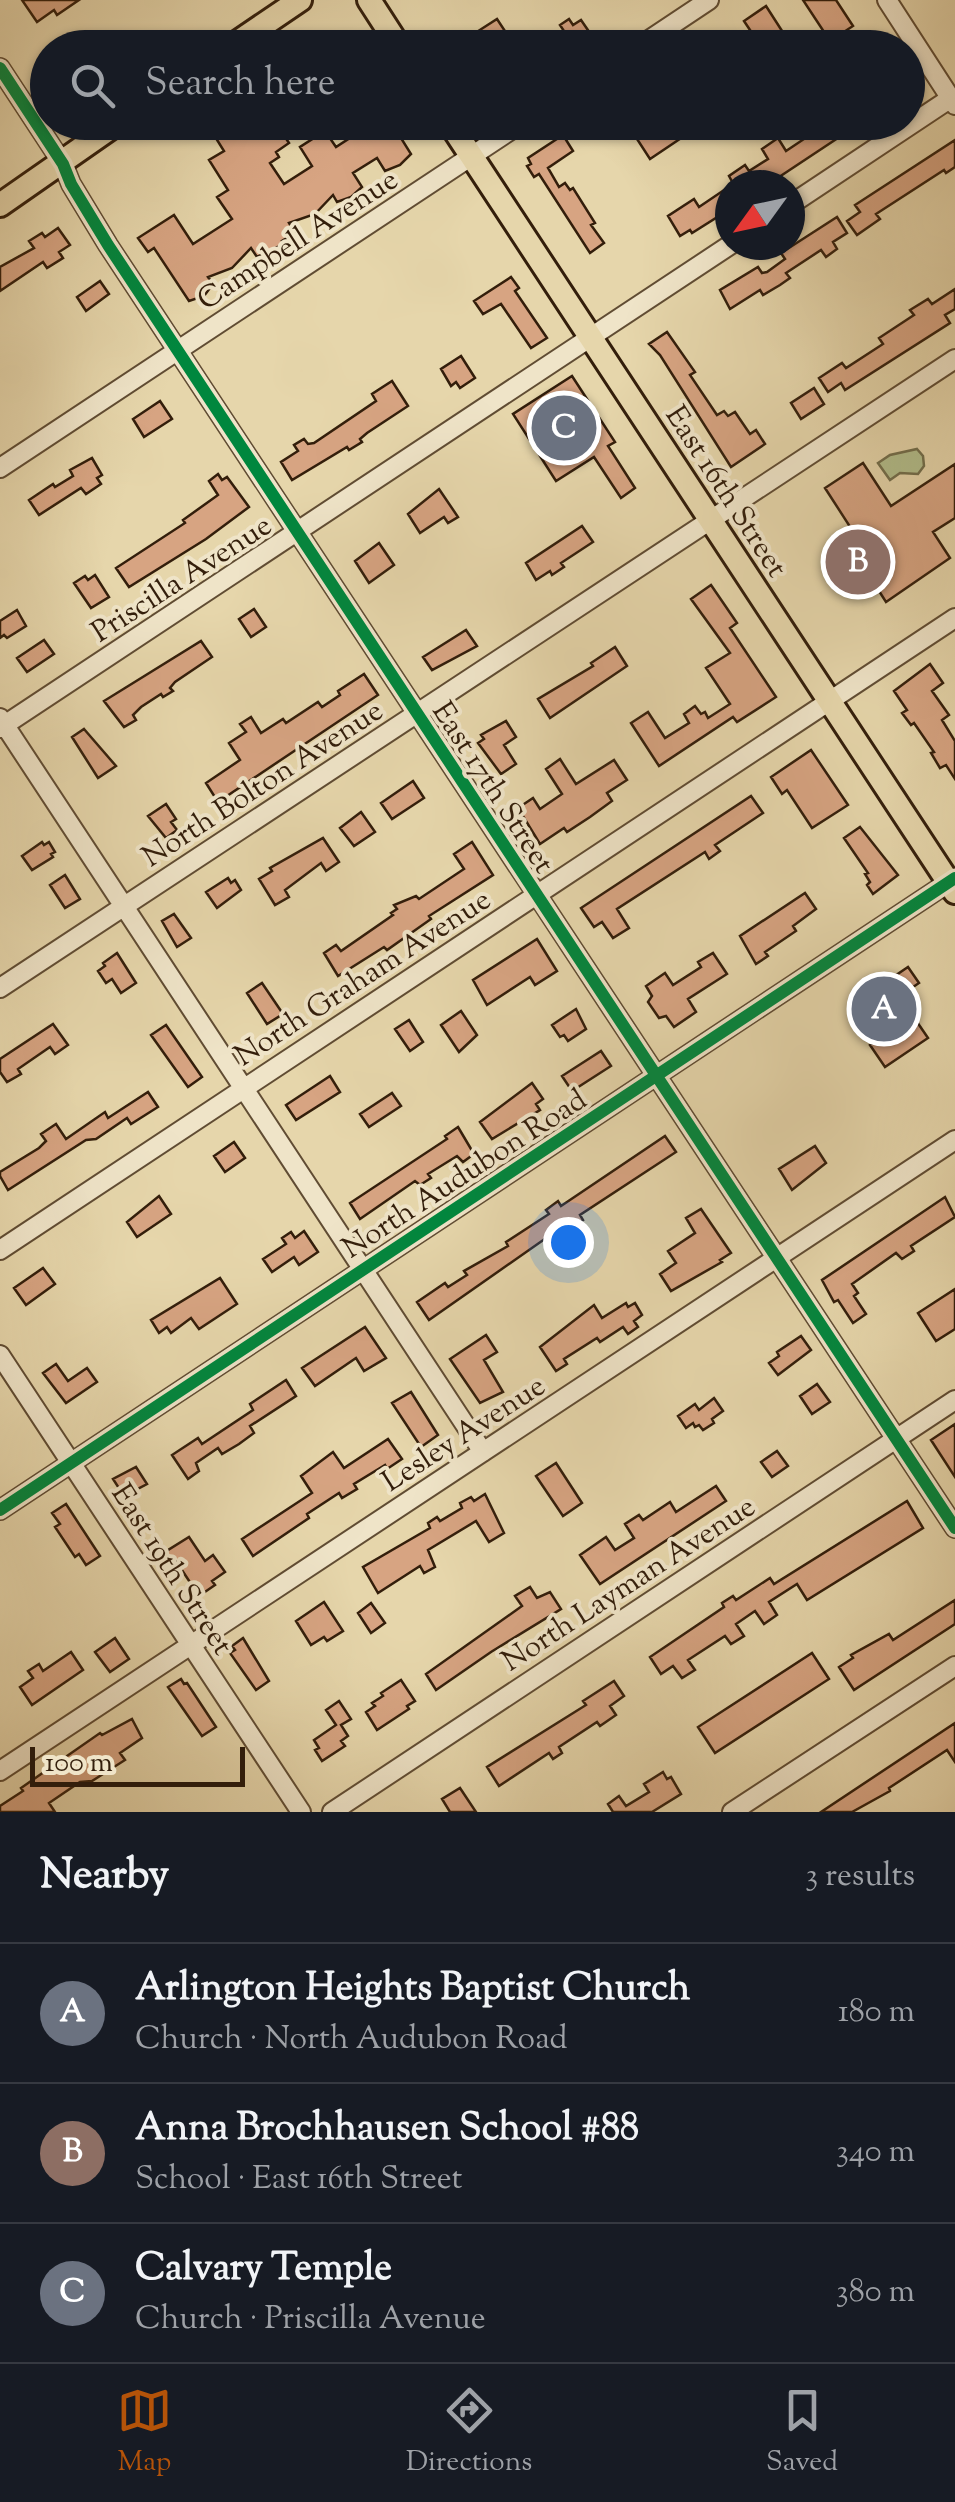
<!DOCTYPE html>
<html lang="en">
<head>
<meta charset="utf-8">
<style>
	body { margin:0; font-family:"Sorts Mill Goudy",serif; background:#20242c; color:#f1f3f6 }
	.compass { position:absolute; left:715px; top:170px; width:90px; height:90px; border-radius:50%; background:#171b24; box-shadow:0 2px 8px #0004; rotate:237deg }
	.scale { position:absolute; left:30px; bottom:25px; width:215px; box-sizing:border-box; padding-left:10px; border:5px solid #331e0b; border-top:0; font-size:28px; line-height:35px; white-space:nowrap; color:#331e0b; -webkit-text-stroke:8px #efe4c8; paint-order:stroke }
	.you { position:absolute; left:568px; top:1242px; width:35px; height:35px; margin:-25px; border:8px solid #fff; border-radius:50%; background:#1a73e8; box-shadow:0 0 0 15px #1a73e833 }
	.badge { display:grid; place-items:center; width:65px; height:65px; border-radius:50%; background:#b45309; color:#fff; font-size:32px; font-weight:700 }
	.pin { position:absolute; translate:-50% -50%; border:5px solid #fff; box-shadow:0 2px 10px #0006 }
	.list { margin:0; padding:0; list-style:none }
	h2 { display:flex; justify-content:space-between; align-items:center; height:130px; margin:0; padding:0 40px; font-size:42px }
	h2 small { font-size:32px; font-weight:400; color:#9ea1a6 }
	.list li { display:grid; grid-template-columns:65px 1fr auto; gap:30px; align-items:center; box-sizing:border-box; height:140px; padding:0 40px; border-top:2px solid #363941 }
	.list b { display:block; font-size:38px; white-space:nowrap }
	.list p { margin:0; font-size:32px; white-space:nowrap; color:#9ea1a6 }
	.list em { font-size:32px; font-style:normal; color:#9ea1a6 }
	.icon { flex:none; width:55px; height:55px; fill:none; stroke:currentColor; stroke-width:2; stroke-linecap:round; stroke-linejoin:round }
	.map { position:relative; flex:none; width:955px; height:1812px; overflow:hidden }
	.search { position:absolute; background:#171b24; box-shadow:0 2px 8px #0004; left:30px; right:30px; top:30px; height:110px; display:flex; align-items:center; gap:25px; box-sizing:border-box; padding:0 35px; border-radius:55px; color:#9ea1a6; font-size:38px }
	.sheet { height:550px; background:#171b24 }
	nav { display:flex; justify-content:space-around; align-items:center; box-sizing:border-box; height:140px; border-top:2px solid #363941; background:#171b24; font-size:28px; color:#9ea1a6 }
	nav a { display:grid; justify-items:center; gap:5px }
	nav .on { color:#b45309 }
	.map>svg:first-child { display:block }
	.green { fill:#b2be8c; stroke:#726e4c; stroke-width:2.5 }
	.building { fill:#d7a482; stroke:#331e0b; stroke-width:2.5 }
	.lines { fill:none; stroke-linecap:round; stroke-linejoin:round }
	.minor-casing { stroke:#604c33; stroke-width:22 }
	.major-casing { stroke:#331e0b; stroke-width:28 }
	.minor { stroke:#efe4c8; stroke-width:18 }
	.major { stroke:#e6d6ab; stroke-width:22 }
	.cycleway-casing { stroke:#efe4c8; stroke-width:19 }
	.cycleway { stroke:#00873e; stroke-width:12 }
	.labels { text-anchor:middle; stroke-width:8; stroke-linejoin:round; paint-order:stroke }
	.street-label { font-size:30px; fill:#331e0b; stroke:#efe4c8 }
</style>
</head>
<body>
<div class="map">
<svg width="955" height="1812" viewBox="0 0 955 1812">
	<rect width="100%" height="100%" fill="#e6d6ab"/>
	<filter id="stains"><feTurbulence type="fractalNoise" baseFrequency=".002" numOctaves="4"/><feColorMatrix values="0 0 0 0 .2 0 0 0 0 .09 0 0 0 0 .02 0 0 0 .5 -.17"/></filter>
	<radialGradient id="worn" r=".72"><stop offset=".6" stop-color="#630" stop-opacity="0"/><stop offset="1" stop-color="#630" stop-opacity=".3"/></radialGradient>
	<!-- green -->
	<path class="green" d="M917,449L923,456L924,466L918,474L900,473L890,480L878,463L890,455Z"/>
	<!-- building -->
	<path class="building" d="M22,0H79L57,15L54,10L37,22Z
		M803,0H836L853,26L830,41Z
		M766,6L793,48H762L744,21Z
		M497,19L516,48H481L472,35Z
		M569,19L573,25L581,20L592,36L575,48H568L559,34L564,31L560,25Z
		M232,122H239L247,135L266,122H275L289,143L276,152L279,157L270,163L284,184L312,166L300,147L325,131L336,147L359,132L353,122H391L411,154L400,165L385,171L377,158L353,173L362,187L351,197L337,202L333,195L315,214L289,223L295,233L282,241L284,244L257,257L251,248L232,268L208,277L213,284L204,296L189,301L154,248L148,252L138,238L174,215L193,244L232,219L217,197L228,190L209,160L224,151L214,135Z
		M626,122H705L650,159Z
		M804,122H862L767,185H734L729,176L745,165L749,171L768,159L762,149L778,138L786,151L804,139L797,128Z
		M563,135L573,151L548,168L559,187L565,183L570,190L573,188L595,223L591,225L604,243L590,253L539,174L534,177L527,166L531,164L528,158Z
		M955,140V167L946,173L944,170L876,214L880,219L857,235L847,221L860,212L855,205Z
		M730,186V209L692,233L690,230L680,236L668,216L694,199L699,207Z
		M837,217L847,233L833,242L837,249L826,257L821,250L786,273L790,278L780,285L763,295L760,290L730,309L720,290L758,267L762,273L767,272L785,259L781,253Z
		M58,228L70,245L59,252L63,258L47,268L43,262L0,291V267L34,248L29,241L42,233L45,237Z
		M511,277L519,288L515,291L547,338L531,348L501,304L483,314L474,301Z
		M100,281L109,294L86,311L77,297Z
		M955,289V309L945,315L950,323L845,390L841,383L828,392L819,378L842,363L846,368L883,344L879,338L914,315L910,310L928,299L932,304Z
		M667,332L695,372L690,375L717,415L724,411L728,416L735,412L750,434L756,430L765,444L731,467L660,355L649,344Z
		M461,356L475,378L460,388L456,382L451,386L441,369Z
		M572,376L615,442L608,446L635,488L621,498L594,457L556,481L513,414Z
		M392,381L408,406L367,433L360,439L362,442L349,450L347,447L292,480L281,462L298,451L294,445L304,439L308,444L314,443L376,401L372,394Z
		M814,388L824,404L801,419L791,403Z
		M160,401L172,419L144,437L133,419Z
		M92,458L102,475L97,478L101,484L86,494L81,488L39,515L29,500L53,484L55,487L73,476L70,470Z
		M863,463L891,506L955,464V518L933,532L950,558L886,602L858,558L862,555L853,537L856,536L825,488Z
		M218,474L222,480L227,477L249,507L206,539L129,587L116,568L185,523L183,520L218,495L209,481Z
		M439,489L458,517L448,523L444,517L420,533L408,514Z
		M582,526L593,542L561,563L564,567L552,575L550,571L536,580L526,563Z
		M379,543L394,565L369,583L355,561Z
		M95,575L109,597L91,608L74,583L85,576L88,580Z
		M711,585L737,623L730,628L776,697L737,722L733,717L659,766L631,723L648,712L665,738L689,723L684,714L695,706L701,714L705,712L708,718L730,704L706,668L730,653L691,599Z
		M254,609L266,627L251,637L239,619Z
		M17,610L26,626L7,638L4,635L0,638V621Z
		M466,630L477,646L432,670L423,657Z
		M44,640L54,654L27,672L17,658Z
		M201,641L212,657L175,682L170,688L173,691L163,697L161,694L141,707L133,715L136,720L124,727L104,701Z
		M615,647L627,666L550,718L538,699L593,666L591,663Z
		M930,664L943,683L932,691L949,715L942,720L955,741V779L946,765L940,768L931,753L934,752L914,723L911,725L902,713L907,710L894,691Z
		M364,674L378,695L218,802L206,783L240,760L229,743L246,732L240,724L251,717L261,733L283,719L286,723L318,702L322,707L340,695L338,691Z
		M506,721L516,737L504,745L516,764L501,774L478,743L484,739L481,735Z
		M84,729L116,766L98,778L72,737Z
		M811,750L848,805L812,828L787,790L782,794L771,777Z
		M560,759L576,784L614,760L627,780L607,793L612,801L590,817L567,832L564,828L540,844L518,808L533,798L540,809L562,794L546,769Z
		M413,781L424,798L392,819L381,803Z
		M751,796L763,813L715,845L720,851L709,859L705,852L617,909L629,928L613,938L602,922L594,927L581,908Z
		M166,804L176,819L171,822L177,830L166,838L148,816Z
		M361,812L375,832L354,846L340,828Z
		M860,827L898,875L873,894L867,885L870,882L865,874L868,873L844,838Z
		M323,838L339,862L326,871L321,863L285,890L289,897L275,905L259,879L272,871L270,868Z
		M42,842L44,845L49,842L55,852L51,854L53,857L32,870L22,856Z
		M472,842L493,875L429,916L431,919L387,950L384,947L338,976L324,953L336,945L341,951L393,915L391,913L397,909L394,905L416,896L419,899L464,869L454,854Z
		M65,875L80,899L65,908L50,885Z
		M228,878L231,883L235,880L241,890L217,908L206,892Z
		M805,893L816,909L793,926L796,931L765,952L768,956L756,964L740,936Z
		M174,914L191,938L177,947L162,921Z
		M537,939L557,971L535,985L530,977L487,1005L473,980Z
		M117,953L136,983L121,993L112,979L106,983L98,971L105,966L103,963Z
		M713,953L727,974L688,999L696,1012L674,1027L666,1016L659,1018L648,1002L652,996L646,986L665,973L673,985L701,967L698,962Z
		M908,967L919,983L891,1002L904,1022L913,1016L928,1038L885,1067L870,1045L883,1036L872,1019L876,1016L859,991L875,980L880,986Z
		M262,983L283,1014L267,1024L247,993Z
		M576,1009L586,1029L568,1041L564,1035L560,1037L552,1025Z
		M461,1011L477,1035L459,1052L441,1025Z
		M409,1020L423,1042L410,1051L395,1029Z
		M53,1024L68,1045L55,1054L50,1047L18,1069L21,1074L7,1082L0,1072V1059Z
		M166,1025L202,1077L188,1087L151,1035Z
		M601,1051L611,1066L572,1091L562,1076Z
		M330,1076L340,1092L296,1120L286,1105Z
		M532,1083L543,1099L536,1104L540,1110L492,1139L480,1122Z
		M148,1092L158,1107L131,1124L127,1118L96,1139L86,1140L8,1190L0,1176V1172L39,1148L46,1141L41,1134L56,1124L66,1139L105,1112L108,1118Z
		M392,1093L401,1106L369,1127L360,1114Z
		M458,1127L474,1154L463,1162L457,1156L428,1174L431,1178L420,1185L415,1181L360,1219L350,1203L447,1139L445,1136Z
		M665,1136L676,1152L580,1215L583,1220L562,1234L559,1229L429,1320L417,1302L445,1283L448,1287L467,1275L464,1271L508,1246L506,1242L549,1214L546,1210L558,1201L561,1206Z
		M234,1142L245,1158L225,1172L214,1156Z
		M815,1146L826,1163L792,1190L779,1169Z
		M159,1196L171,1214L137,1237L127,1222Z
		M945,1197L955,1217L911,1246L914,1251L902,1259L896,1253L852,1284L858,1293L854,1296L866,1314L853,1323L838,1300L834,1302L822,1280Z
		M701,1209L731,1253L720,1260L722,1262L671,1291L660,1274L676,1263L668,1251L695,1233L686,1218Z
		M304,1231L318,1252L299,1265L294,1257L272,1272L263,1259L286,1244L282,1238L291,1232L295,1238Z
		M43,1268L55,1284L26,1305L14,1288Z
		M220,1278L237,1304L199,1329L191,1318L171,1333L167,1327L159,1333L151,1320Z
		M955,1289V1329L936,1341L918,1313Z
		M626,1303L628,1307L635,1303L642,1315L634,1321L638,1327L628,1334L623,1327L600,1342L597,1338L564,1359L567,1364L556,1371L540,1347L594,1305L602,1318Z
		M365,1327L386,1358L364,1371L356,1358L315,1386L302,1368Z
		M486,1335L497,1352L484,1360L503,1392L480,1403L450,1359Z
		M801,1336L811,1350L778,1375L769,1363L779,1356L777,1352Z
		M56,1364L68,1381L87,1368L97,1382L66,1403L43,1373Z
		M286,1380L296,1396L250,1426L254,1433L239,1444L222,1454L218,1448L196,1463L199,1471L188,1479L172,1455L198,1438L202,1444L253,1410L250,1404Z
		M817,1384L830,1402L812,1414L800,1396Z
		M411,1392L438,1435L421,1447L392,1403Z
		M714,1398L723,1411L712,1419L714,1423L703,1430L699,1425L695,1427L693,1423L686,1428L678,1416L695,1404L699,1410Z
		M955,1424V1477L931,1440Z
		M388,1439L402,1459L387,1469L385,1465L354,1484L357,1489L342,1498L339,1493L307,1514L309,1518L253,1556L242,1539L312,1493L301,1476L333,1452L344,1468Z
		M777,1451L788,1466L772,1477L761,1462Z
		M556,1463L582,1503L563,1516L536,1476Z
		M136,1467L147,1484L124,1496L113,1479Z
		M716,1486L726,1501L600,1584L580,1555L606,1537L615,1550L634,1538L625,1524L639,1515L643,1520L670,1502L676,1512Z
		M485,1494L504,1533L489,1542L476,1521L428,1550L435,1567L424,1573L420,1566L378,1593L363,1567L430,1528L428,1523L437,1517L440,1521L462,1508L460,1503L471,1497L474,1501Z
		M907,1501L923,1528L807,1600L797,1584L769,1602L777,1615L764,1624L755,1611L736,1624L744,1636L731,1644L725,1636L688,1660L695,1670L682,1678L673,1666L661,1674L650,1657L724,1607L722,1603L733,1596L736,1600L770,1578L774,1584Z
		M66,1504L100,1556L86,1565L79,1554L75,1557L55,1527L60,1524L52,1513Z
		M189,1537L205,1561L213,1555L225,1572L212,1581L215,1585L199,1596L176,1561L173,1564L165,1552Z
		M530,1587L537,1598L550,1592L561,1609L491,1652L436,1690L426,1674L522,1606L515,1596Z
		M955,1600V1624L854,1690L839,1667L853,1658L851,1655L889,1634L893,1640Z
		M324,1602L343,1631L327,1641L324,1637L311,1645L296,1621Z
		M371,1603L385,1623L371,1633L358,1613Z
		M115,1638L129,1659L110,1672L95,1652Z
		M243,1638L269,1681L256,1690L230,1653L235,1650L232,1646Z
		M71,1652L83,1670L32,1705L20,1687L33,1678L28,1671L39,1664L43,1671Z
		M812,1653L829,1679L715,1753L698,1727Z
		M181,1679L184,1684L187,1683L216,1727L202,1736L168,1687Z
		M401,1680L415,1701L407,1706L409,1709L377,1730L366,1712L375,1706L372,1703L383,1696L381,1693Z
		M614,1681L624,1696L610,1706L616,1715L600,1726L597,1722L559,1747L562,1753L553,1759L549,1753L499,1786L487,1767L586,1705L583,1701Z
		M339,1701L351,1719L341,1725L348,1736L341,1741L345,1746L322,1761L315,1750L319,1748L314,1740L336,1725L326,1710Z
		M132,1719L142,1738L120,1753L125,1760L92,1781L80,1782L49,1803L55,1812H0V1806L23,1791L21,1788L100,1733L102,1735Z
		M955,1723V1762L947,1750L889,1788L890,1791L852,1812H821Z
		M663,1772L667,1779L671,1777L681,1794L652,1812H613L608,1804L619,1796L626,1806L649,1792L644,1784Z
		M460,1788L476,1812H450L442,1799Z"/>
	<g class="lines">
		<defs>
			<path id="minor" d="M887,0L955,105
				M637,48L709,0
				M0,68L63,164L71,184L108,245L955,1528
				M790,205L951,98
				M0,468L523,122
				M0,718L483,1452
				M0,728L730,245
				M0,988L955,359
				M0,1250L955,618
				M0,1355L301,1812
				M0,1510L955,878
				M0,1771L955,1140
				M332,1812L955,1400
				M732,1812L955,1666"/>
			<path id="major" d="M369,0L400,48
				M229,48L300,0
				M449,122L955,892
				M0,205L119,122"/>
		</defs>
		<!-- minor casing -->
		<use href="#minor" class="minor-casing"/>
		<!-- major casing -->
		<use href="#major" class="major-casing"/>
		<!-- minor -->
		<use href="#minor" class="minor"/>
		<!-- major -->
		<use href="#major" class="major"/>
		<defs>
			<path id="cycleway" d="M0,68L63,164L71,184L108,245L955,1528
				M0,1510L955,878"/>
		</defs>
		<!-- cycleway casing -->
		<use href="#cycleway" class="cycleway-casing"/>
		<!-- cycleway -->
		<use href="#cycleway" class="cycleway"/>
	</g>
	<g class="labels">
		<!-- street labels -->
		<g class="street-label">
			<text transform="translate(297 239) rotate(-33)" y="10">Campbell Avenue</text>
			<text transform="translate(727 491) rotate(57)" y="10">East 16th Street</text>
			<text transform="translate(181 578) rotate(-33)" y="10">Priscilla Avenue</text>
			<text transform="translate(262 783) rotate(-33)" y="10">North Bolton Avenue</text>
			<text transform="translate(494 787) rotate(57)" y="10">East 17th Street</text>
			<text transform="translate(362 977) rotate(-33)" y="10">North Graham Avenue</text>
			<text transform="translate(464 1173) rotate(-33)" y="10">North Audubon Road</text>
			<text transform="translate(463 1433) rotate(-33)" y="10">Lesley Avenue</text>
			<text transform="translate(173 1569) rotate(57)" y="10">East 19th Street</text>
			<text transform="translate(628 1583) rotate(-33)" y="10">North Layman Avenue</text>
		</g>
	</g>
	<rect width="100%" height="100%" filter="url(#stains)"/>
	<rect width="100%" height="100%" fill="url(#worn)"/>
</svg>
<svg class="compass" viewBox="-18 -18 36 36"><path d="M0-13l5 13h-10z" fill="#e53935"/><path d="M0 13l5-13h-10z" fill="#9ea1a6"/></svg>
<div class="scale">100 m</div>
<div class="you"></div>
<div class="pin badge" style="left:884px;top:1009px;background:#6b7280">A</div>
<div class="pin badge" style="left:858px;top:562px;background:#8d6e63">B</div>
<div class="pin badge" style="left:564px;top:428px;background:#6b7280">C</div>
<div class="search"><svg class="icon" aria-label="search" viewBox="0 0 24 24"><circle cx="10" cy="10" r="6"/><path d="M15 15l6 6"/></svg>Search here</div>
</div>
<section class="sheet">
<h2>Nearby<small>3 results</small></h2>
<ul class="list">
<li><span class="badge" style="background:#6b7280">A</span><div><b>Arlington Heights Baptist Church</b><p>Church · North Audubon Road</p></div><em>180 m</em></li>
<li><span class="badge" style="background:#8d6e63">B</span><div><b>Anna Brochhausen School #88</b><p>School · East 16th Street</p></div><em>340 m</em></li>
<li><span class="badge" style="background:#6b7280">C</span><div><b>Calvary Temple</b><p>Church · Priscilla Avenue</p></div><em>380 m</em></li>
</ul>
</section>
<nav>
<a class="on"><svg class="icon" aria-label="map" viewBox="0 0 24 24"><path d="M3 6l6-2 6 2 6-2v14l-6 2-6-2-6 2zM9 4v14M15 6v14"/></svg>Map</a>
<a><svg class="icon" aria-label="directions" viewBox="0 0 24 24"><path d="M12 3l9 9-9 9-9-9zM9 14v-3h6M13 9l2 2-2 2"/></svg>Directions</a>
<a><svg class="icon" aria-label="saved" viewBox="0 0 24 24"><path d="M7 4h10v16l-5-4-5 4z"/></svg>Saved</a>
</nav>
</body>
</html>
